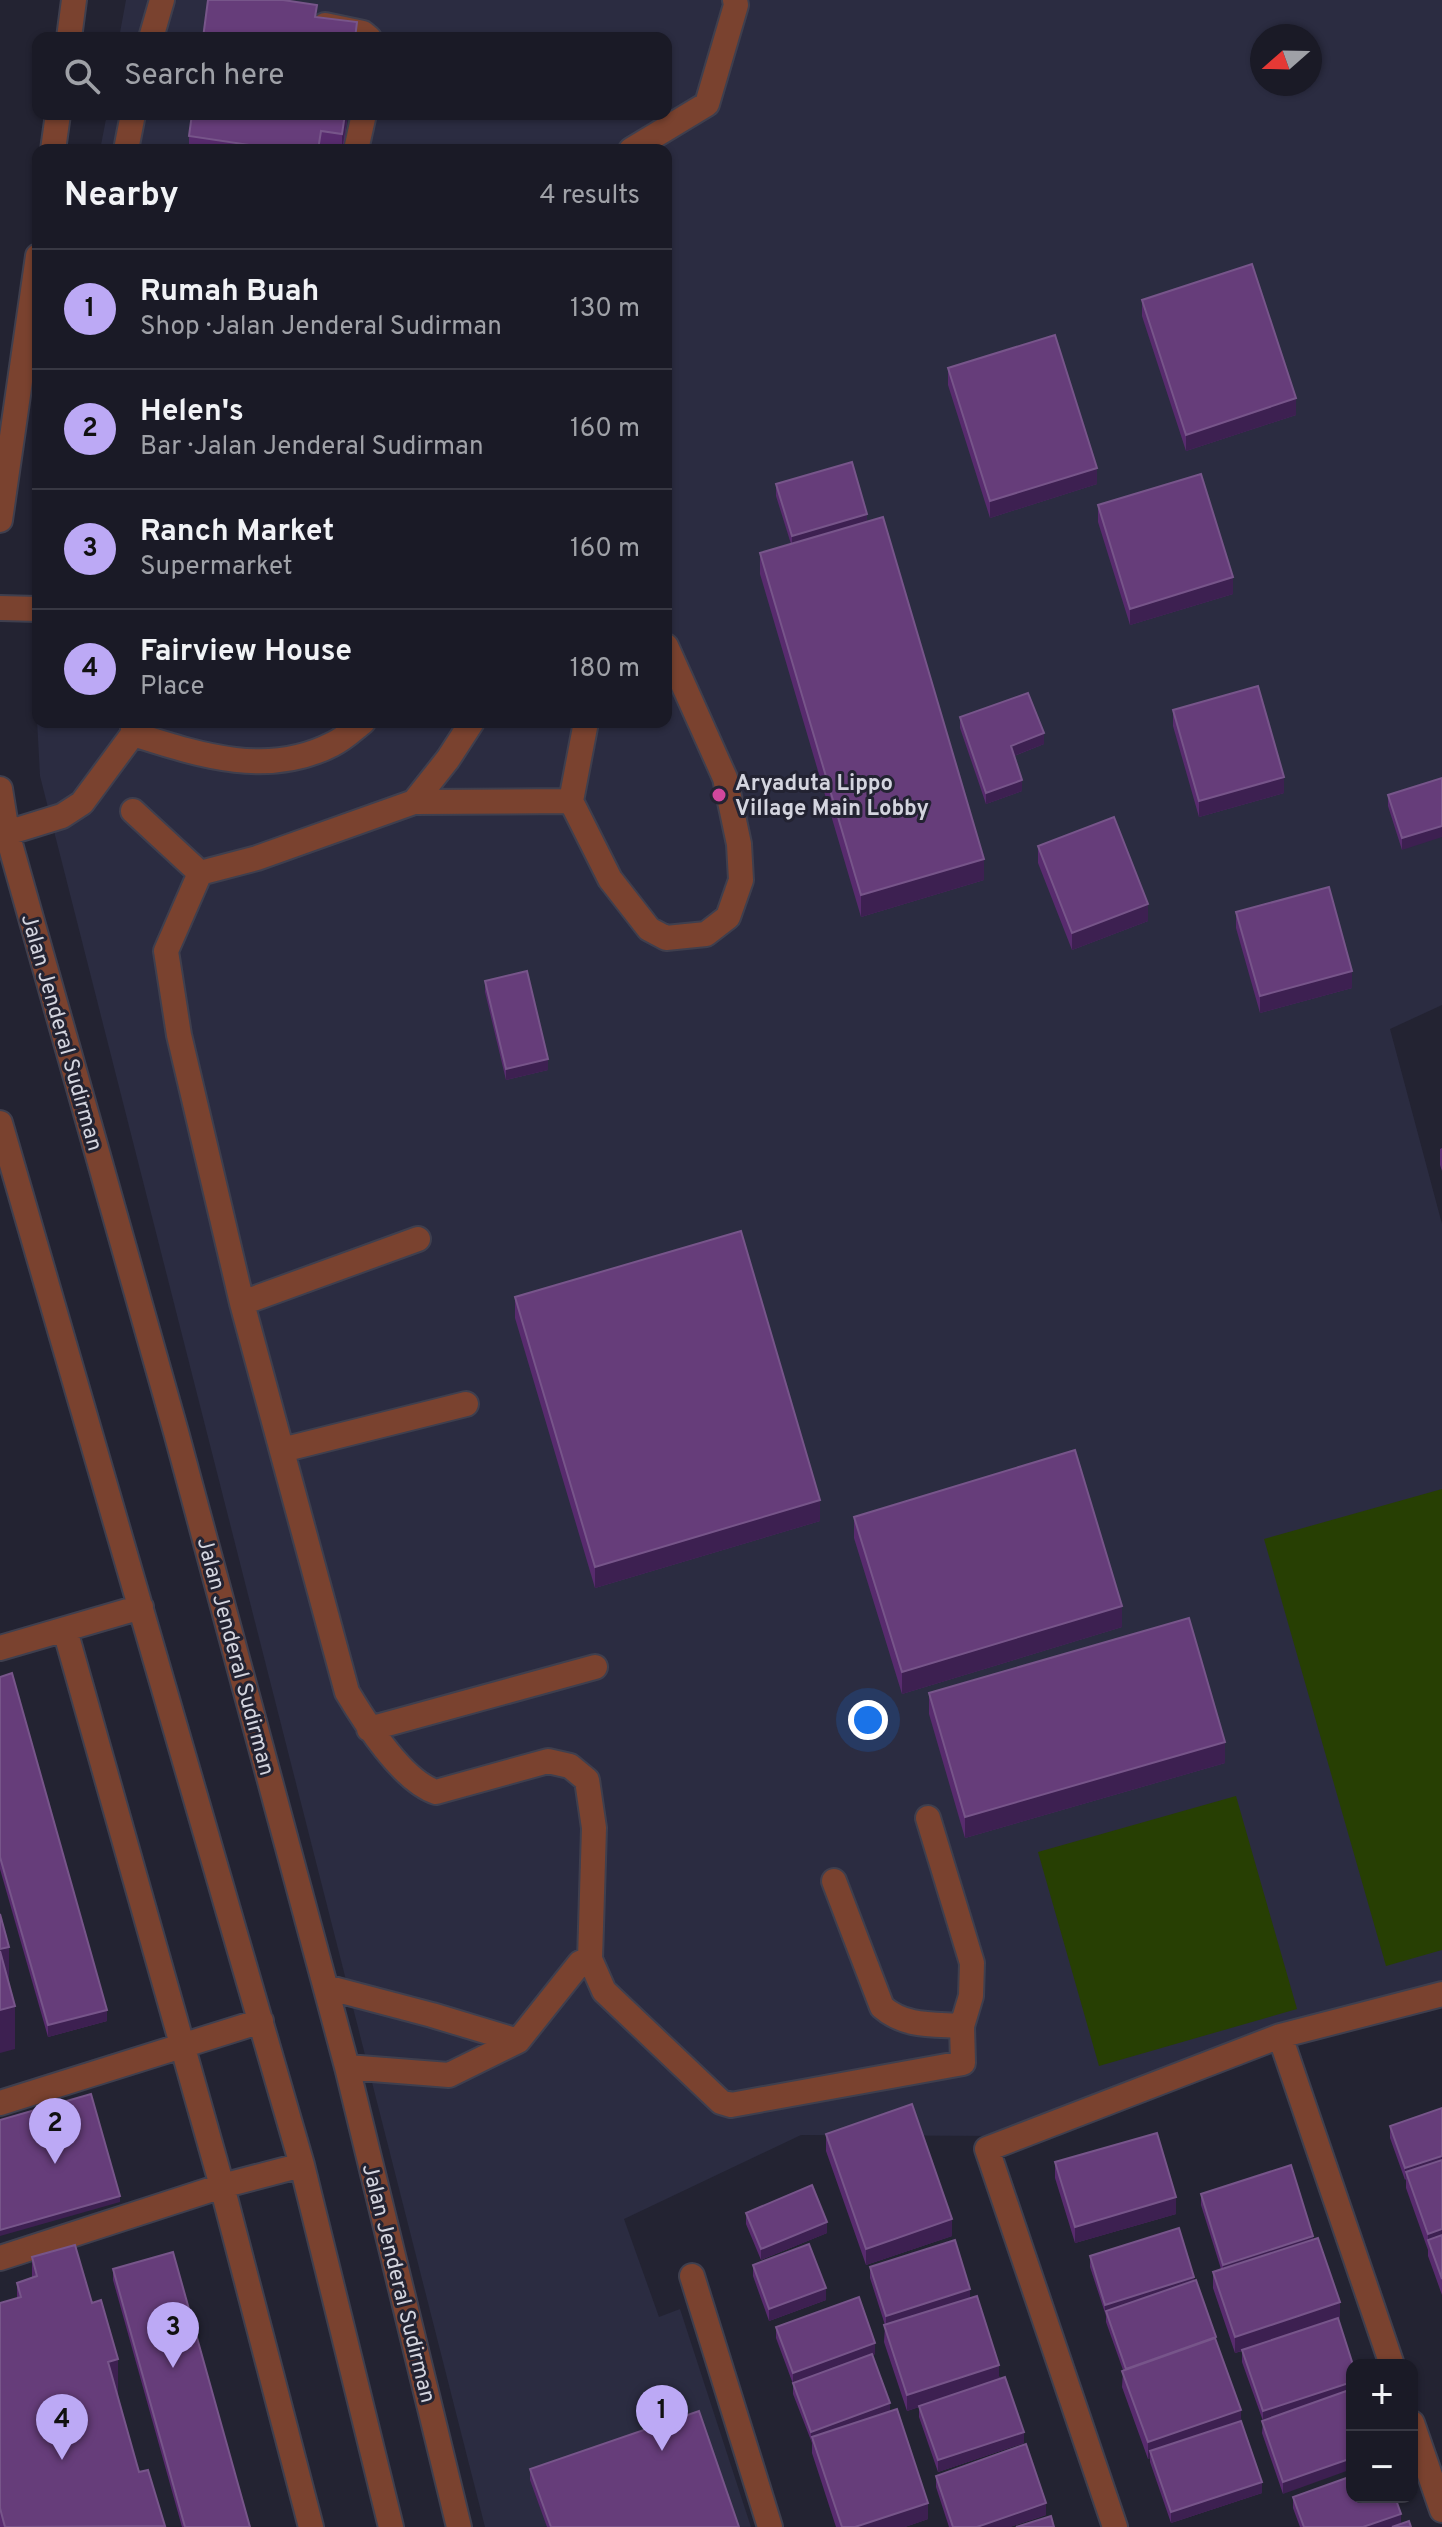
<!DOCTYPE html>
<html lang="en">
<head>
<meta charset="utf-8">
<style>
	body { margin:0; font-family:Overpass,sans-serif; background:#272732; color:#f1f3f6 }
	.controls { position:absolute; right:24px; bottom:24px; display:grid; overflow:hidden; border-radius:16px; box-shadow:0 2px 6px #0004 }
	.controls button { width:72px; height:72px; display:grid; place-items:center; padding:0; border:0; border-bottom:2px solid #383843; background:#1a1a26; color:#f1f3f6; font:40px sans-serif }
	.compass { position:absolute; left:1250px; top:24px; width:72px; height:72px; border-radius:50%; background:#1a1a26; box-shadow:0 2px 6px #0004; rotate:250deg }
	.you { position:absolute; left:868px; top:1720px; width:28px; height:28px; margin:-20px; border:6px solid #fff; border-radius:50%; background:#1a73e8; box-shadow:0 0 0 12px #1a73e833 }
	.badge { display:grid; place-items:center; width:52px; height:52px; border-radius:50%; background:#bca9f5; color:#111; font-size:26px; font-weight:700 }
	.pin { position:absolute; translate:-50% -66px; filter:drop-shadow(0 2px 4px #0008) }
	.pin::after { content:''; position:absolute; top:42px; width:28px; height:24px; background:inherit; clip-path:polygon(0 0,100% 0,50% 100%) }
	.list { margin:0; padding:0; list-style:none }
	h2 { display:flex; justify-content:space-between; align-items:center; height:104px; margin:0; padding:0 32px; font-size:34px }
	h2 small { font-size:26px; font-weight:400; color:#9fa1a7 }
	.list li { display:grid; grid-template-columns:52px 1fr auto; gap:24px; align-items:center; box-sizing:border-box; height:120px; padding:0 32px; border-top:2px solid #383843 }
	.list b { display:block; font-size:30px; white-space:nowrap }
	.list p { margin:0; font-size:26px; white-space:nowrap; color:#9fa1a7 }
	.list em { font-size:26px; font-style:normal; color:#9fa1a7 }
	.icon { flex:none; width:44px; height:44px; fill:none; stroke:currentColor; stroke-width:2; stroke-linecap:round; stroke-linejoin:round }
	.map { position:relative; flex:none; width:1442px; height:2527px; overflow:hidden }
	.search { position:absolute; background:#1a1a26; box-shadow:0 2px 6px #0004; left:32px; top:32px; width:640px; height:88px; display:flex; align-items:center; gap:20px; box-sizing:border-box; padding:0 28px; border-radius:16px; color:#9fa1a7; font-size:30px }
	.panel { position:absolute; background:#1a1a26; box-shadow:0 2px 6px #0004; left:32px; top:144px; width:640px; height:584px; border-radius:16px }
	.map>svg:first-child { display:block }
	.built { fill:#2b2c41; fill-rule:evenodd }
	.green { fill:#273f03 }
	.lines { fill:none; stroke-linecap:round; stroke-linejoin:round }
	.minor-casing { stroke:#3f3f4e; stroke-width:28 }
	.minor { stroke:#7a422f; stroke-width:24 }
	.wall { fill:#582b6e }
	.shaded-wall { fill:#3d2051 }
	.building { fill:#663d7a; stroke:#77558a; stroke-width:2 }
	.hotel-dot { fill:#d1479c; stroke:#232332; stroke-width:3 }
	.labels { text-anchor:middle; stroke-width:6; stroke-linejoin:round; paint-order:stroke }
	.poi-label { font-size:22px; font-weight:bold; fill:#d4d5df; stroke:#232332; text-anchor:start }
	.street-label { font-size:22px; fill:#d4d5df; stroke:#232332 }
</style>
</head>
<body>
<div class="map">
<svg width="1442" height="2527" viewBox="0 0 1442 2527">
	<rect width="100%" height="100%" fill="#232332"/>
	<!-- built -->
	<path class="built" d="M126,0H1442V1005L1390,1029L1442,1224V1990L1007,2136L801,2135L624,2219L659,2317L680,2309L751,2527H485L40,776L32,625L38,567V722H666V150H100L107,114H666V38H119ZM1262,36H1310V84H1262Z"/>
	<!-- green -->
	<path class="green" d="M1442,1489V1950L1386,1966L1264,1539Z
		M1236,1796L1297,2009L1099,2066L1038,1852Z"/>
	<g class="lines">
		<defs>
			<path id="minor" d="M325,25L363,33L369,38
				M69,38L74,0
				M151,38L162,0
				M53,150L58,114
				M126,150L133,114
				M356,150L364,114
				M631,150L707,104L736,5L735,0
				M0,520L38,256
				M0,608L38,609
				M586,722L571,801L610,879L649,929L666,938L706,934L728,917L741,880L739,844L725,778L666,646
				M133,734C199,755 268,778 333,744C344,739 354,729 363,722
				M0,789L7,833L176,1432L347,2067L459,2527
				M414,802L571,801
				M133,811L200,873L166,951L179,1035L242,1303L347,1692C365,1722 402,1781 436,1792L548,1761L570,1766L587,1780L594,1828L590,1959
				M7,833L62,816L82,803L133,734V722
				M200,873L257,858L414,802L448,759L472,722
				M0,1123L302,2165L391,2527
				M242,1303L418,1239
				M282,1450L466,1404
				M65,1630L222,2186L311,2527
				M0,1648L141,1607
				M369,1729L595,1667
				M834,1881L882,2007C905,2027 932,2024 962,2026
				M326,1987L432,2015L518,2041
				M1280,2036L1392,2365
				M347,2067L449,2075L518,2041L580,1963L590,1959L604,1991L721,2102L731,2105L963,2063L962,2026L971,1996L972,1963L928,1818
				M0,2103L261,2021
				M0,2258L222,2186L302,2165
				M692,2276L770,2527
				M1412,2423L1442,2510
				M1115,2527L987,2149L1280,2036L1442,1994"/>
		</defs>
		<!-- minor casing -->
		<use href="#minor" class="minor-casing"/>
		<!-- minor -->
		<use href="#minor" class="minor"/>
	</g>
	<!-- wall -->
	<path class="wall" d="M192,114H348L343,150H189V136Z
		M1142,300L1296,415L1186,451L1142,316Z
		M948,368L1097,484L990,518L948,385Z
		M776,484L867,522L984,880L861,917L760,574V553L791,544L776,496Z
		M1098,505L1233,594L1130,625L1098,522Z
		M1173,710L1284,793L1199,817L1173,726Z
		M960,717L1044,744L1014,756L1022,791L986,804L960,728Z
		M1442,778L1402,850L1388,806V795Z
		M1038,846L1148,921L1072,950L1038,863Z
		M1236,912L1352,988L1260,1013L1236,928Z
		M485,981L548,1070L506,1080L485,992Z
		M1442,1148V1171L1440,1165V1149Z
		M515,1297L820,1521L595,1588L515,1318Z
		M854,1517L1122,1627L902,1694L854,1538Z
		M0,1677L107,2021L48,2037L0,1869Z
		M929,1693L1225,1763L965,1838L929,1714Z
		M1442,2108V2295L1428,2256V2250L1406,2188V2179L1405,2180L1390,2138V2126Z
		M826,2134L952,2236L866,2265L826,2151Z
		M1055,2162L1176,2214L1075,2243L1055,2178Z
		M1201,2194L1313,2239L1340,2318L1338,2319L1283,2494L1262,2433L1263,2421L1242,2362V2351L1235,2353L1213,2288V2272L1221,2269L1201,2205Z
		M746,2213L827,2233L761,2260L746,2224Z
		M1090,2256L1194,2280L1216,2340L1262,2493L1171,2523L1150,2462V2458L1148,2459L1122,2387L1123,2370L1106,2322V2316L1090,2267Z
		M32,2257L118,2396L139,2472L165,2527H0V2303L17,2298V2283L32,2278Z
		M753,2265L826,2300L769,2321L753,2276Z
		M870,2267L970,2298L1024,2443L938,2472L919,2417V2407L907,2411L884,2342L885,2325L870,2278Z
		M113,2269L250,2527H182L113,2280Z
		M776,2327L875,2354L873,2355L890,2411L928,2519L905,2527H836L812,2453V2443L793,2394V2384L776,2338Z
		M530,2469L739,2527H547L530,2480Z
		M936,2476L1046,2515L1010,2527H949L936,2487Z
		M1293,2497L1401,2524L1411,2527H1300L1293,2508Z"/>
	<!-- shaded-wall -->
	<path class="shaded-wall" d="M345,114H348L342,150V134Z
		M1296,398V415L1186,451V435Z
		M1097,468V484L990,518V501Z
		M867,514V525L792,547V536Z
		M1233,577V594L1130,625V609Z
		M1044,733V744L1011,757V746Z
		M1284,777V793L1199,817V801Z
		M1022,780V791L986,804V793Z
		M1442,826V837L1402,850V838Z
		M984,859V880L861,917V895Z
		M1148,904V921L1072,950V933Z
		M1352,971V988L1260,1013V996Z
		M548,1059V1070L506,1080V1069Z
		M820,1500V1521L595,1588V1567Z
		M1122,1606V1627L902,1694V1672Z
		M1225,1742V1763L965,1838V1817Z
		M9,1947V1991L0,1949Z
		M15,2006V2049L0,2053V2010Z
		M107,2010V2021L48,2037V2025Z
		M1442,2156V2167L1406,2172L1405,2180V2168Z
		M120,2196V2202L0,2236V2230Z
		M1176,2197V2214L1075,2243V2227Z
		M952,2219V2236L866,2265V2249Z
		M827,2222V2233L761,2260V2249Z
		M1442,2229V2246L1428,2240V2234Z
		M1313,2236V2248L1223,2276V2265Z
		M1194,2277V2288L1106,2311L1105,2316V2305Z
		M826,2288V2300L769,2321V2309Z
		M970,2289V2300L886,2328V2316Z
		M1340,2302V2318L1235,2353V2337Z
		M875,2343V2354L793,2384V2373Z
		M118,2359V2403L108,2362Z
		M999,2365V2381L907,2411V2395Z
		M1352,2382V2393L1263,2423V2411Z
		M890,2403V2414L812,2437L811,2443V2432Z
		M1241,2410V2426L1150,2451V2458L1148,2459V2442Z
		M1024,2432V2443L938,2472V2460Z
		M1352,2458V2469L1283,2494V2482Z
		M1262,2482V2493L1171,2523V2512Z
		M928,2503V2519L905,2527H855Z
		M1046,2503V2515L1010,2527H977Z
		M1401,2514V2525L1395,2527H1363Z"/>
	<!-- building -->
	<path class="building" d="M208,0H283L317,5L315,17L357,22L355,38H203Z
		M192,114H345L342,134L321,131L318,150H282L189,136Z
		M1252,264L1296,398L1186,435L1142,300Z
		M1055,335L1097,468L990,501L948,368Z
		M852,462L867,514L792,536L776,484Z
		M1201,474L1233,577L1130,609L1098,505Z
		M883,517L984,859L861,895L760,553Z
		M1258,686L1284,777L1199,801L1173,710Z
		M1028,693L1044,733L1011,746L1022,780L986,793L960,717Z
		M1442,778V826L1402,838L1388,795Z
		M1114,817L1148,904L1072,933L1038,846Z
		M1329,887L1352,971L1260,996L1236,912Z
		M527,971L548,1059L506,1069L485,981Z
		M741,1231L820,1500L595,1567L515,1297Z
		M1075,1450L1122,1606L902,1672L854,1517Z
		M1189,1618L1225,1742L965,1817L929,1693Z
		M12,1673L107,2010L48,2025L0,1857V1677Z
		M0,1914L9,1947L0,1949Z
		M0,1951L15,2006L0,2010Z
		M91,2094L120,2196L0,2230V2120Z
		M912,2104L952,2219L866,2249L826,2134Z
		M1442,2108V2156L1405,2168L1390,2126Z
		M1157,2133L1176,2197L1075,2227L1055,2162Z
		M1442,2160V2229L1428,2234L1406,2172Z
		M1291,2165L1313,2236L1223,2265L1201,2194Z
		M812,2185L827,2222L761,2249L746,2213Z
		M1179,2228L1194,2277L1105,2305L1090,2256Z
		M1442,2235V2279L1428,2240Z
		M1318,2238L1340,2302L1235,2337L1213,2272Z
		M955,2240L970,2289L886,2316L870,2267Z
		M809,2244L826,2288L769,2309L753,2265Z
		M75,2245L92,2303L101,2300L118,2359L108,2362L139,2472L148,2470L165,2526L5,2527L0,2508V2303L21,2297L17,2283L37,2276L32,2257Z
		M173,2252L250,2527H185L113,2269Z
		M1196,2280L1216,2337L1126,2369L1106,2311Z
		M977,2296L999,2365L907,2395L884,2325Z
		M859,2297L875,2343L793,2373L776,2327Z
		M1338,2318L1353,2365L1352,2382L1263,2411L1242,2350Z
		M1215,2338L1241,2410L1148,2442L1122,2371Z
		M872,2354L890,2403L811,2432L793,2383Z
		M1005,2377L1024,2432L938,2460L919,2406Z
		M1352,2389V2458L1283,2482L1262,2421Z
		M897,2409L928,2503L855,2527H842L812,2437Z
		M699,2411L739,2527H551L530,2469Z
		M1241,2421L1262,2482L1171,2512L1150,2451Z
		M1026,2444L1046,2503L977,2527H953L936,2476Z
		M1352,2476V2497H1395L1401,2514L1363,2527H1304L1293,2497Z
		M1051,2516L1054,2527H1016Z
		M1409,2521L1411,2527H1392Z"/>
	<!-- markers -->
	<circle class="hotel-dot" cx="719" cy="795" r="8"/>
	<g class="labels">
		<!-- poi labels -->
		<g class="poi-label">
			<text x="735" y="790">Aryaduta Lippo<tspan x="735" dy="25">Village Main Lobby</tspan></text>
		</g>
		<!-- street labels -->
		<g class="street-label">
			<text transform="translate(63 1032) rotate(74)" y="8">Jalan Jenderal Sudirman</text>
			<text transform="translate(237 1656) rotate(75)" y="8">Jalan Jenderal Sudirman</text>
			<text transform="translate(400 2283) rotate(76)" y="8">Jalan Jenderal Sudirman</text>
		</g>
	</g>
</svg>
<div class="controls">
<button>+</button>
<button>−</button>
</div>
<svg class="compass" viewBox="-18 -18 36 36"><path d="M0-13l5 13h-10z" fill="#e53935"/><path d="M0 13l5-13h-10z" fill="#9fa1a7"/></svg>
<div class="you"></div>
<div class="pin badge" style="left:662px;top:2451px">1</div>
<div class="pin badge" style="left:55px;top:2164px">2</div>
<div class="pin badge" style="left:173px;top:2368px">3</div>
<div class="pin badge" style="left:62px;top:2460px">4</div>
<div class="search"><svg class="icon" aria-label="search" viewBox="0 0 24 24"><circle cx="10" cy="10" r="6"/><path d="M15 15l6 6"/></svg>Search here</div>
<section class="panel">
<h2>Nearby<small>4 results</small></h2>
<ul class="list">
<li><span class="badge">1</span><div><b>Rumah Buah</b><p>Shop · Jalan Jenderal Sudirman</p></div><em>130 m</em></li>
<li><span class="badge">2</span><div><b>Helen's</b><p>Bar · Jalan Jenderal Sudirman</p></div><em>160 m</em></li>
<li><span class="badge">3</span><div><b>Ranch Market</b><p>Supermarket</p></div><em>160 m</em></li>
<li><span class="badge">4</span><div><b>Fairview House</b><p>Place</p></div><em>180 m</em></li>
</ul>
</section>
</div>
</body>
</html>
